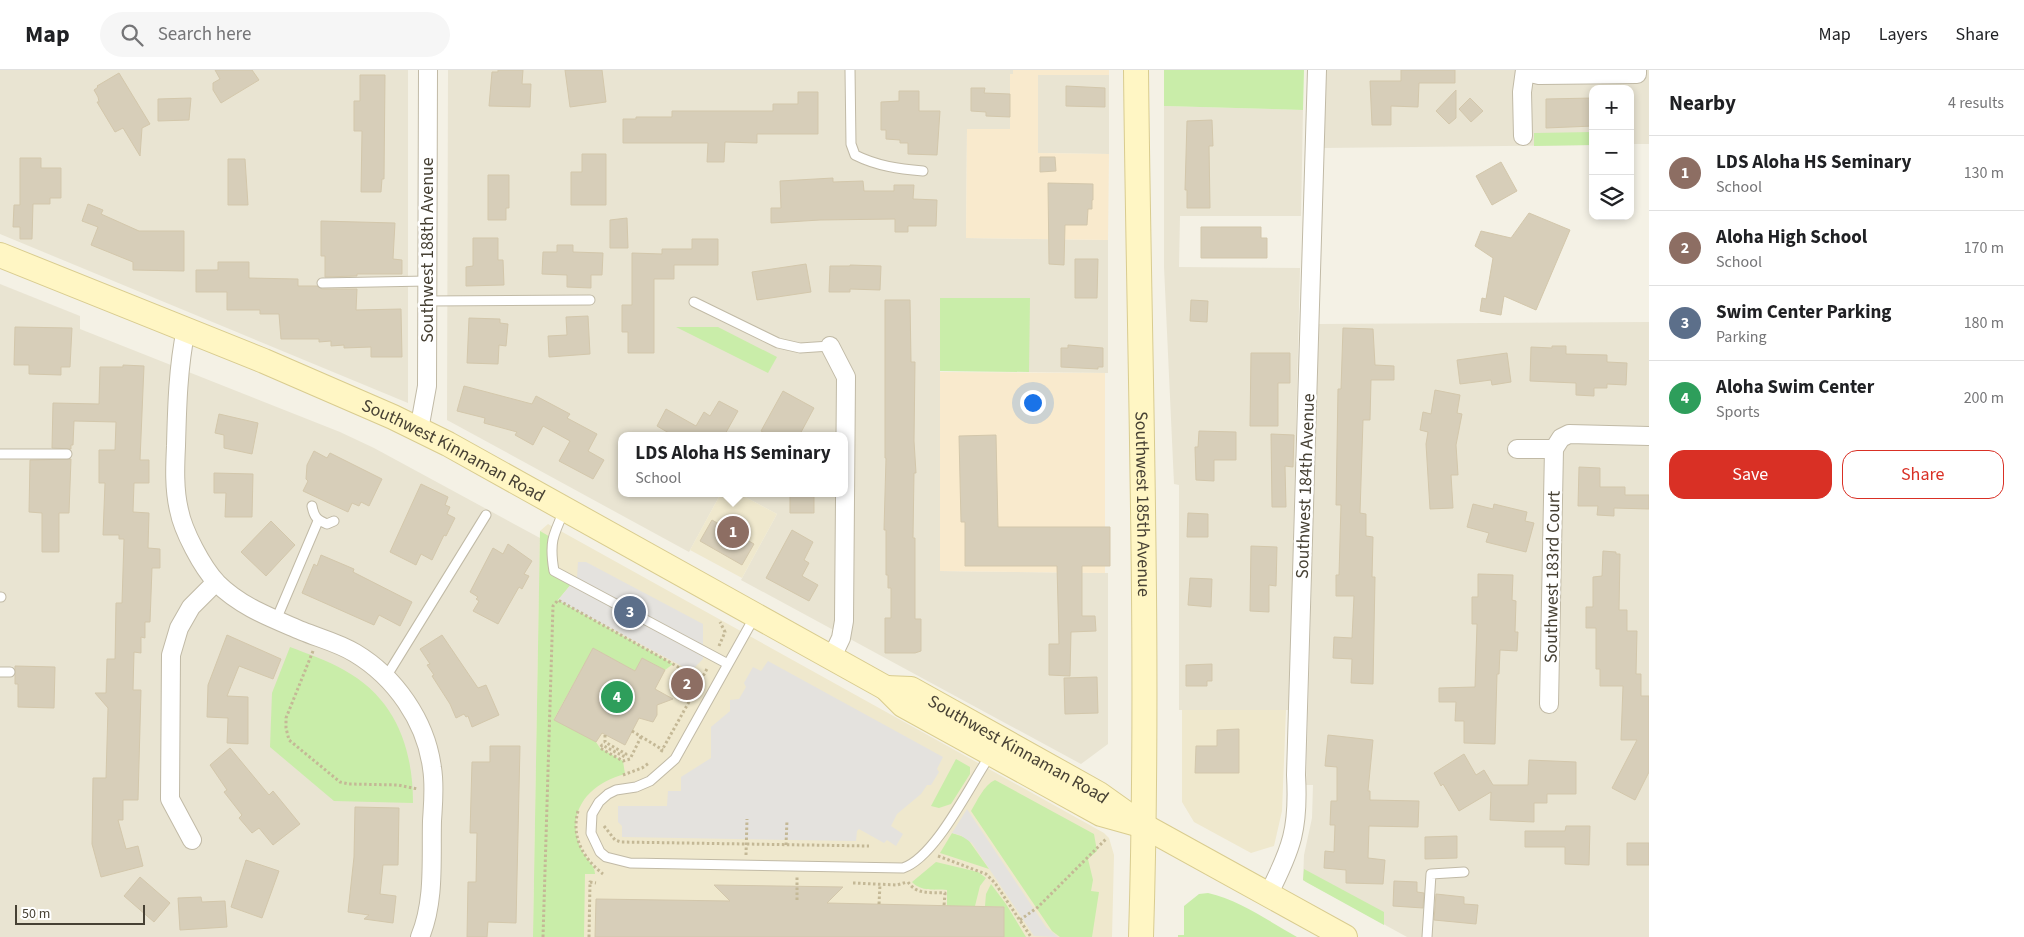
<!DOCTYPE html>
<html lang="en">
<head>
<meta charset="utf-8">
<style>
	body { margin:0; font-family:"Source Sans 3",sans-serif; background:#f6f6f6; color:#202124 }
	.controls { position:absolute; right:15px; top:15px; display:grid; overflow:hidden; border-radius:10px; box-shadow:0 2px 8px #0003 }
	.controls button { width:45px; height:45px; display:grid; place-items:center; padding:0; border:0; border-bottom:1px solid #e0e0e0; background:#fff; color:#202124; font:25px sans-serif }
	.scale { position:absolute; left:15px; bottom:12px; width:130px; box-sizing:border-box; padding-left:5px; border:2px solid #474134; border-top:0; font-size:14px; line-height:18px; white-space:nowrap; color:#474134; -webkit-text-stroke:4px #fff; paint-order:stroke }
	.you { position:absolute; left:1032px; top:332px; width:18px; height:18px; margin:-12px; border:4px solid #fff; border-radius:50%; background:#1a73e8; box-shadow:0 0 0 8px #1a73e833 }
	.badge { display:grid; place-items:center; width:32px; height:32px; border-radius:50%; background:#d93025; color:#fff; font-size:16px; font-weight:700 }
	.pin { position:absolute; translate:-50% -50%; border:2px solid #fff; box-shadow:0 1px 5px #0006 }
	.popup { position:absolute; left:618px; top:362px; width:230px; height:65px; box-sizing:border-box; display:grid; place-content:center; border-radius:10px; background:#fff; filter:drop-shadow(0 1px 4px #0005); font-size:16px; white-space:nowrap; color:#757577 }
	.popup b { font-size:19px; color:#202124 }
	.popup::after { content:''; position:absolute; left:50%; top:100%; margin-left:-10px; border:10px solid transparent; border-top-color:#fff }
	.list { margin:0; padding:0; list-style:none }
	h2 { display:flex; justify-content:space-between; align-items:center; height:65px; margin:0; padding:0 20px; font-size:21px }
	h2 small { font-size:16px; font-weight:400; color:#757577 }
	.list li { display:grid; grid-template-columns:32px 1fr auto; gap:15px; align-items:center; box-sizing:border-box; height:75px; padding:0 20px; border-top:1px solid #e0e0e0 }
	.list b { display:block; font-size:19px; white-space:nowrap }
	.list p { margin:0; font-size:16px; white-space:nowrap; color:#757577 }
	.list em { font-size:16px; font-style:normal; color:#757577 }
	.actions { display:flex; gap:10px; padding:15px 20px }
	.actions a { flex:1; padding:11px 0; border:1px solid #d93025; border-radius:15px; text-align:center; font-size:18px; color:#d93025 }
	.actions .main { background:#d93025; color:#fff }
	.icon { flex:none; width:28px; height:28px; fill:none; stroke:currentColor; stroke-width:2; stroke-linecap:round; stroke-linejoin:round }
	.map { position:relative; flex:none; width:1649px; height:867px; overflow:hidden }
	header { display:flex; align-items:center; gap:30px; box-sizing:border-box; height:70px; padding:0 25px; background:#fff; border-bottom:1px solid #e0e0e0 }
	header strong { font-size:24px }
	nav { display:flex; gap:28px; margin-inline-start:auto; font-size:18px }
	.search { width:350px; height:45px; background:#f6f6f6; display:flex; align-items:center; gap:12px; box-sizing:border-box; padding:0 18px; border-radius:28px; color:#757577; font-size:19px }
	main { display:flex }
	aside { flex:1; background:#fff }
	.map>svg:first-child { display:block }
	.residential { fill:#e9e4d2 }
	.commercial { fill:#f9eacd }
	.education { fill:#efe8cd }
	.green { fill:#c9eda9 }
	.parking { fill:#e4e2de }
	.building { fill:#d7ceb9; stroke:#d3c7ab }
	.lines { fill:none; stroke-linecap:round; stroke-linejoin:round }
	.service-casing { stroke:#c1baa6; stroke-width:11 }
	.minor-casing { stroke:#c1baa6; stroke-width:20 }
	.secondary-casing { stroke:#d9cc8f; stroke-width:26 }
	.path { stroke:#c4b896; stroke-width:3; stroke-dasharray:2.5 2.5; stroke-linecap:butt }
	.service { stroke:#fff; stroke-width:9 }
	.minor { stroke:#fff; stroke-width:18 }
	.secondary { stroke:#fff6c4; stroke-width:24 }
	.labels { text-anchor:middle; stroke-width:5; stroke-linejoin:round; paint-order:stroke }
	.street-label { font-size:18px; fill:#474134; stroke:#fff }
</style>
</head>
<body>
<header>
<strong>Map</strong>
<div class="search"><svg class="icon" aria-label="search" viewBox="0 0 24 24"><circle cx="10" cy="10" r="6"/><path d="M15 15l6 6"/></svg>Search here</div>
<nav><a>Map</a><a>Layers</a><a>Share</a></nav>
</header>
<main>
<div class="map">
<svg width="1649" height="867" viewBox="0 0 1649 867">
	<rect width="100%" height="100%" fill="#f4f1e5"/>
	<!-- residential -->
	<path class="residential" d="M0,0H408V333L0,164Z
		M448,0H1013V4H1010V59H967L966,168L1108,170V303L1029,302V228H940V501L1108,503V674L1081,694L741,510L777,444L738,423H844V366H622V423H721L689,482L447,350Z
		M1325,0H1649V74H1630V19H1593V75L1322,78Z
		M1038,4L1109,5V84L1038,83Z
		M1164,36L1303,40L1301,146H1180L1179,197L1300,198L1289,640H1179V415L1174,414L1164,197Z
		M0,214L80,246V259L340,362L374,378L540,468L533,867H0Z
		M1649,252V867H1407L1303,810L1304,785L1312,748L1313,715H1306L1319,254Z"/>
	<!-- commercial -->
	<path class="commercial" d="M1013,0H1109V5H1038V83L1109,84L1108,170L966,168L967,59H1010V4H1013Z
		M940,302L1105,303V503L940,501Z"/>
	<!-- education -->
	<path class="education" d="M721,423H738L777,444L742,508L690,480Z
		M548,454L1104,763L1109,768L1114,785L1112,867H533L540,461Z
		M1182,640H1286L1282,741L1274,776L1251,783L1194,752L1182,732Z"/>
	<!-- green -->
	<path class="green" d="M1164,0H1304L1303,40L1164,36Z
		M1593,62V75L1534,76V63Z
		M940,228H1030L1029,302L940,301Z
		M676,257H718L777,287L768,303Z
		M540,461L552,468L554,501L573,512L558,530L673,594L665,600L642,588L635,601L593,578L554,649L596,672L600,678L623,691L625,704C589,713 563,743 582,781C586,789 595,795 595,804H585L584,867H533Z
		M290,577C308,584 327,590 344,600C395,628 413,677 413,733L334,731L270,677L272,623Z
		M956,689L970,697V704L951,734L939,738L931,736Z
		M995,710L1094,764L1097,781L1088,789L1093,810L1091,821L1099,822L1092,867H1060L1052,861L971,741C977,731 984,715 995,710Z
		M952,763L967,768L989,799L940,783Z
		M936,792L978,802L986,808L980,816L975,836H947V820C935,819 921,822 912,812Z
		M1304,799L1384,842V855L1306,812L1303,810Z
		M991,814L1006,834L1026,867H1004V837L985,836L986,824Z
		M1208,823C1240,830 1268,851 1297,867H1178V865H1184V836L1199,824Z"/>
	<!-- parking -->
	<path class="parking" d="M578,492H586L703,554V589L691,601L558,530L577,507Z
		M768,591L943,687L937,699L939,702L931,715H927L921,724L897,744L891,756L903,764L896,776L887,770L884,773L859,759L857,761L856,771L622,767V756L618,752V736H667L668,721H681V707L711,688V657L730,641V630L739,629L746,617L744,613L753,597L761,601Z
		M967,739L1046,857L1058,867L1034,866L972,773L960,765L952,763Z"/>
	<!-- building -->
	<path class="building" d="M215,0H252L259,10L221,33L213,20V13L220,9Z
		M498,0H523L522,14H531L530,37L489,36L492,2H498Z
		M565,0H602L606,32L570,37Z
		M1401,0H1455V13H1419L1418,37L1391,36V55H1372L1370,11H1401Z
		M119,3L150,54L142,58L140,86L123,58L115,62L97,32H99L98,27L94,20L98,17L97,16Z
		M360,5H385L384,109H382L381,122H361L362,61H354V31H360Z
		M1066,16L1105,18V37L1066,36Z
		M971,18H985L984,23L1010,24V47L986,46V42L971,41Z
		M1456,20V48L1449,54L1436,41Z
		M899,21H919V41H940L937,85L908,84V73H900V70L886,69V60H881V32L899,31Z
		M798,22H818V64H757V73L725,72L724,92H707L708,73H623V49H636V47H672V41H773V34H798Z
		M191,28L189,50L158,51V29Z
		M1470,28L1483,41L1471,52L1459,39Z
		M1593,28V56L1546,58V29Z
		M1212,50L1213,76H1209L1210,138H1187V120H1185L1187,51Z
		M582,84H606V135H571V102H582Z
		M1040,87H1055L1056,101L1040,102Z
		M20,88H41V98H61V128H50V134H33L32,169H20V157H13L14,135H20Z
		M228,89H245L248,135H228Z
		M1501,92L1517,121L1492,135L1476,106Z
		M488,105H509V138H506V150H488Z
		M833,108V112L863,111L864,121H894V115H914L913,129L937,130L936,156H908V162H895V149L820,150L771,153V138H781L780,111Z
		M1048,113L1093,114V130H1092V139H1088L1087,155H1065L1064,195L1049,194Z
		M88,134L103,140L101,144L139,161H184V201L133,200V192L91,175L98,157L82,151Z
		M1529,143L1570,160L1536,240L1504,226L1501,245L1480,241L1482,228L1486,229L1493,188L1475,176L1481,161L1511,168Z
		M627,148L628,178H610V150Z
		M321,151L395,153L393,189L402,190V204H357V206L325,207V186H321Z
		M1201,157H1261V168H1267V188H1201Z
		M473,168H498V190H503L504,215L466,216V197L473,196Z
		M692,169H718V195H674V209H654V283H628V262H622V235H632V183L662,184V179H692Z
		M557,175H573V182L603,183L602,205H591V218L567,217V205L542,204L543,182H557Z
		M1075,189H1098L1097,228H1075Z
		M218,192H249V208L298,209V216H317L322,219H357L356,240L401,239L402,287H371V277L344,278V275L331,276V271L319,272V269H281L279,244H260V240H227V222H196V200H218Z
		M806,194L811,222L757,230L752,202Z
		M850,195L881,196L880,220L850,219V222H829L830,196H850Z
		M885,230H910L911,292H915L914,371L916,403H914L913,468H915V549H921V581L915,583H885V548H891V518H888V505H886V460H884L886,388H885Z
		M1191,230L1208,231L1207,252L1190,251Z
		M588,246L590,284L549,287L548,266L567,265L566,247Z
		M469,248L500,249V253L508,254L506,276L499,275L498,294L467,293Z
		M15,257L72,258L70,297H61V305L29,304V295H14Z
		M1343,258L1373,259L1375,295L1394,296V310H1371L1370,350H1363L1360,443L1366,444V466L1373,467L1372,507H1375L1373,614L1351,613L1352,589L1333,588L1334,567L1352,568L1354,526H1336V505H1339L1341,435H1336L1338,319H1341Z
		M1068,275L1103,278V297H1098V299L1061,297V278H1068Z
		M1552,276H1566V284L1607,285V292L1627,293L1626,315L1607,314V318H1594V326L1576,325V313L1530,311L1531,277L1552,278Z
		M1251,283H1290V313H1278V356H1250Z
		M1507,283L1511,312L1492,315L1491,310L1460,314L1457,290Z
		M123,295L144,296L140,390H149V413H134L133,442L149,443L148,478L160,479V498H152L150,552H145V568L141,567V583L134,582L133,620H141L138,730H123V750H118L126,779L138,776L143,796L101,807L92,774L93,708H106L108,638L95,623H106L107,589H115L116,533H122L124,469H119V465H103L105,413H99V380H115L116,352L74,351L73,375H71V379L52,378L53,333L99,334L100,297H123Z
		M464,316L532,334L536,326L570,344L567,348L597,364L588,381L604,390L593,409L559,391L570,371L543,356L533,375L515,365L517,362L484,353L485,348L457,341Z
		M1435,320L1460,325L1457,343L1462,344L1456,375L1458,405H1451L1453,438L1430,439L1426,374L1428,362L1420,360L1423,342L1431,344Z
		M783,321L814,338L799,366H770L761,361Z
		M719,331L738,341L724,366H674L657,356L666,339L696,356L704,342L710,346Z
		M219,344L258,353L252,384L224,378V365L215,363Z
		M1199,361L1236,362V390H1214V411L1196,410L1195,377H1198Z
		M1271,364L1294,365L1293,397L1285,396L1286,437H1272Z
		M996,365L998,457H1110V496H1082V546H1095L1096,561L1071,562L1070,606L1049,605V574H1059L1057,496H965V452H961L959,366Z
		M314,381L327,388L330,383L382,409L369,436L361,432L359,436L352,433L348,442L303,421L308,411L306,409L307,395Z
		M71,389L69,443H59V482H42V443L29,442L30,390Z
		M1579,397L1600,398V417H1625V425H1649V439L1614,438V446L1597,445L1598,436H1578Z
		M214,403L253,404L252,447H225L226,423H214Z
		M421,414L448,427L445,435L450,437L447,444L455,448L446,466L444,465L432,490L421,484L416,495L390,482Z
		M790,423H814V443H790Z
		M1473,434L1493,439L1494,434L1527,442L1525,451L1534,453L1526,482L1486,472L1489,463L1467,457Z
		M1188,443L1208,444V467H1187Z
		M712,450L754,474L742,495L700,471Z
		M271,451L295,475L266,506L241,482Z
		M792,460L813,472L804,490L809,493L802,506L818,515L809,531L766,508Z
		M508,474L532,491L524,504L529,506L522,519L519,517L498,554L473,541L479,531L476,529L478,527L470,522L493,478L503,484Z
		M1251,476L1277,477L1276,516L1269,515V542L1250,541Z
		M1603,481L1616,482V484H1620L1619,540H1627V561H1637L1636,604H1641V626H1649V702L1635,730L1612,718L1637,670H1621L1623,616H1600V599H1596V558H1586V537H1593V507L1602,506Z
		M321,485L354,499L353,502L412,532L400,556L379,545L374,555L302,523L314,494L317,496Z
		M1478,504L1513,505L1512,530L1516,531L1515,562H1518L1517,581L1500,580L1499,604H1497L1495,674L1464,673V651H1455L1456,632H1439V618L1475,617L1477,554H1472V527H1478Z
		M1190,508L1212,509L1211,537L1188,535Z
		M227,565L281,589L273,609L239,596L227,626L248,627V674L227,673L228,648L207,647L208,615Z
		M442,565L478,618L486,615L499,645L472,657L468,646L466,647L464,644L456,648L450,634L432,606L434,605L427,595L430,594L420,579Z
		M593,578L635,601L642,588L665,600L655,619L673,629L657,635V645L653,652L639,648L625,675L602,663L596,672L554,650Z
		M1212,594V611H1207V616H1186V595Z
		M15,596L55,597L54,638L18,637V614H15Z
		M1097,607L1098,643L1065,644L1064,608Z
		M1239,659V703H1195L1196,676H1217V660Z
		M1328,665L1373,670L1368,721H1370V730L1419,731L1418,757L1369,756L1368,788L1385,790L1383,814L1346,813V800L1324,798L1325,781L1334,782L1335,755H1330L1331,731H1337V697L1325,696Z
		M490,676H520L516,853L488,852L487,867H467L468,812H476L477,763H470L472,692H490Z
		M230,678L269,725L273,721L300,754L273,775L259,758L252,763L239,748L242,745L224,722L227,720L210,695Z
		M1464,684L1476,705L1484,700L1493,715H1528L1529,690L1576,692V724H1547V733H1534V752L1490,750L1491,722L1459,741L1443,714L1441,716L1434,703Z
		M355,737L399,738L398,795H383L380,824L396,826L393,853L364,849L369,845L348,842L354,787Z
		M1566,756H1590L1589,795L1565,794V777H1525V761H1565Z
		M1457,766V788L1425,789V767Z
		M1627,773H1649V795H1627Z
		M246,790L279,801L262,848L231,837Z
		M140,807L170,833L154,852L124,826Z
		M1394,811L1417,812V822L1424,823L1423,838L1393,836Z
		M714,815L843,817L827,833L1004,837V867H595L596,829L730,831Z
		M1436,824L1464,827V834L1478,835L1476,854L1434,850Z
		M201,827L202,832L225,831L227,857L180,860L178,828Z"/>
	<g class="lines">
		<defs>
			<path id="service" d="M850,0L851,74L855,85C877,96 899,99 923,101
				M322,213L427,211
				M427,231L590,230
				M694,232L778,273L800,278L830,276
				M0,384H67
				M312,436C314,447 317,450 327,454L334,451
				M565,439C553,465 549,472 554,501L728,594
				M0,527H1
				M755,546L675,689L650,711L636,717L616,720L608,724L599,732L592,744L591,763L600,782L606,787L630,793L903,798C936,787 971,713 991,684
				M276,550L318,451
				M0,602H10
				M386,607L486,445
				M1427,867L1431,804L1464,802"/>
			<path id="minor" d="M1526,2L1539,5L1637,4V0
				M1523,66L1522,22L1525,0
				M186,259C178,297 177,337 176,376C175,396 174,419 179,440C183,461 202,497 217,513C241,537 272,548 302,561C319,568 339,573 355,583C395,607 426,651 432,698C435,716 433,734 432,751C431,790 435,831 420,867
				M830,276L846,307L844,551L841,568L832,587
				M419,360L427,316L428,0
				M1517,379H1554L1561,368L1569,364L1649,366
				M1549,634L1554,379
				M192,770L170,729L171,585L179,558L191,537L216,512
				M1268,825C1292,778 1299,758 1296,705L1317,0"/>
			<g id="secondary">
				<path id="s1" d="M1136,0C1139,289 1150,578 1141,867"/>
				<path id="s2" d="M0,185L264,291L393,347L448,374L886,618L903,635L1101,744L1144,756"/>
				<path id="s3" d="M886,618L911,619L1099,724L1144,756L1345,867"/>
			</g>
		</defs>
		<!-- service casing -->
		<use href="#service" class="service-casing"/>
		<!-- minor casing -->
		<use href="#minor" class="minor-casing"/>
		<!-- secondary casing -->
		<use href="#secondary" class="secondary-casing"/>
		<!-- path -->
		<path class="path" d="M719,576L725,562L720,552
			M313,581L286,648V658L289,670L340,712L349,714L398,715L418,719
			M632,661L663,680
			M605,665V672L626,684L625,687L602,675L600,678L623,691L630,689L641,667
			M661,682L690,630
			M623,705L642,698L649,693
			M578,741C571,767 583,788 603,804
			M604,756L615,770L621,772L869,776
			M786,775L787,750
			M746,785L747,749
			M938,786L986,804L995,813L1031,867
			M908,812C917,825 929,822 945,823L944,836
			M853,813L897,815L907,812
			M797,830V807
			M879,834L880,814
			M1020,850L1038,837L1106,769
			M543,867L553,536L558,530L680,598L684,615L690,630L708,597
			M589,867L590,812L596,813"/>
		<!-- service -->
		<use href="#service" class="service"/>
		<!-- minor -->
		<use href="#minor" class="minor"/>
		<!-- secondary -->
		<use href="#secondary" class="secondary"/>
	</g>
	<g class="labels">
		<!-- street labels -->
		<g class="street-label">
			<text transform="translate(427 180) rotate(-90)" y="6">Southwest 188th Avenue</text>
			<text dy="6" stroke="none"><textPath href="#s2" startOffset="494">Southwest Kinnaman Road</textPath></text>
			<text transform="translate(1305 416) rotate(-88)" y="6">Southwest 184th Avenue</text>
			<text dy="6" stroke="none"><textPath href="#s1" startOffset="434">Southwest 185th Avenue</textPath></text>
			<text transform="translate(1552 507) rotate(-89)" y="6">Southwest 183rd Court</text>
			<text dy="6" stroke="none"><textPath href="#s3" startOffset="148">Southwest Kinnaman Road</textPath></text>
		</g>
	</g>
</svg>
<div class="controls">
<button>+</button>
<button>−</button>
<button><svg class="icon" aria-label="layers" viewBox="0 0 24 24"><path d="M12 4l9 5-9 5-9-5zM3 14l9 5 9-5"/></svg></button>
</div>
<div class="scale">50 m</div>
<div class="you"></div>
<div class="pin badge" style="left:733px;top:462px;background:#8d6e63">1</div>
<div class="popup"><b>LDS Aloha HS Seminary</b>School</div>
<div class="pin badge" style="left:687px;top:614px;background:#8d6e63">2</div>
<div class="pin badge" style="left:630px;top:542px;background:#5c6f8a">3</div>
<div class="pin badge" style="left:617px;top:627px;background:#2e9e5b">4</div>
</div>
<aside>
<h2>Nearby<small>4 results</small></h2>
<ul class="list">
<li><span class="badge" style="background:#8d6e63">1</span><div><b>LDS Aloha HS Seminary</b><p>School</p></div><em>130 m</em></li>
<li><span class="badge" style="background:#8d6e63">2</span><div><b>Aloha High School</b><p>School</p></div><em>170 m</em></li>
<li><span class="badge" style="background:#5c6f8a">3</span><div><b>Swim Center Parking</b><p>Parking</p></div><em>180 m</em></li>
<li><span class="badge" style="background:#2e9e5b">4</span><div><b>Aloha Swim Center</b><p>Sports</p></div><em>200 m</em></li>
</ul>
<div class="actions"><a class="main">Save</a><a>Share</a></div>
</aside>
</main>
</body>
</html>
